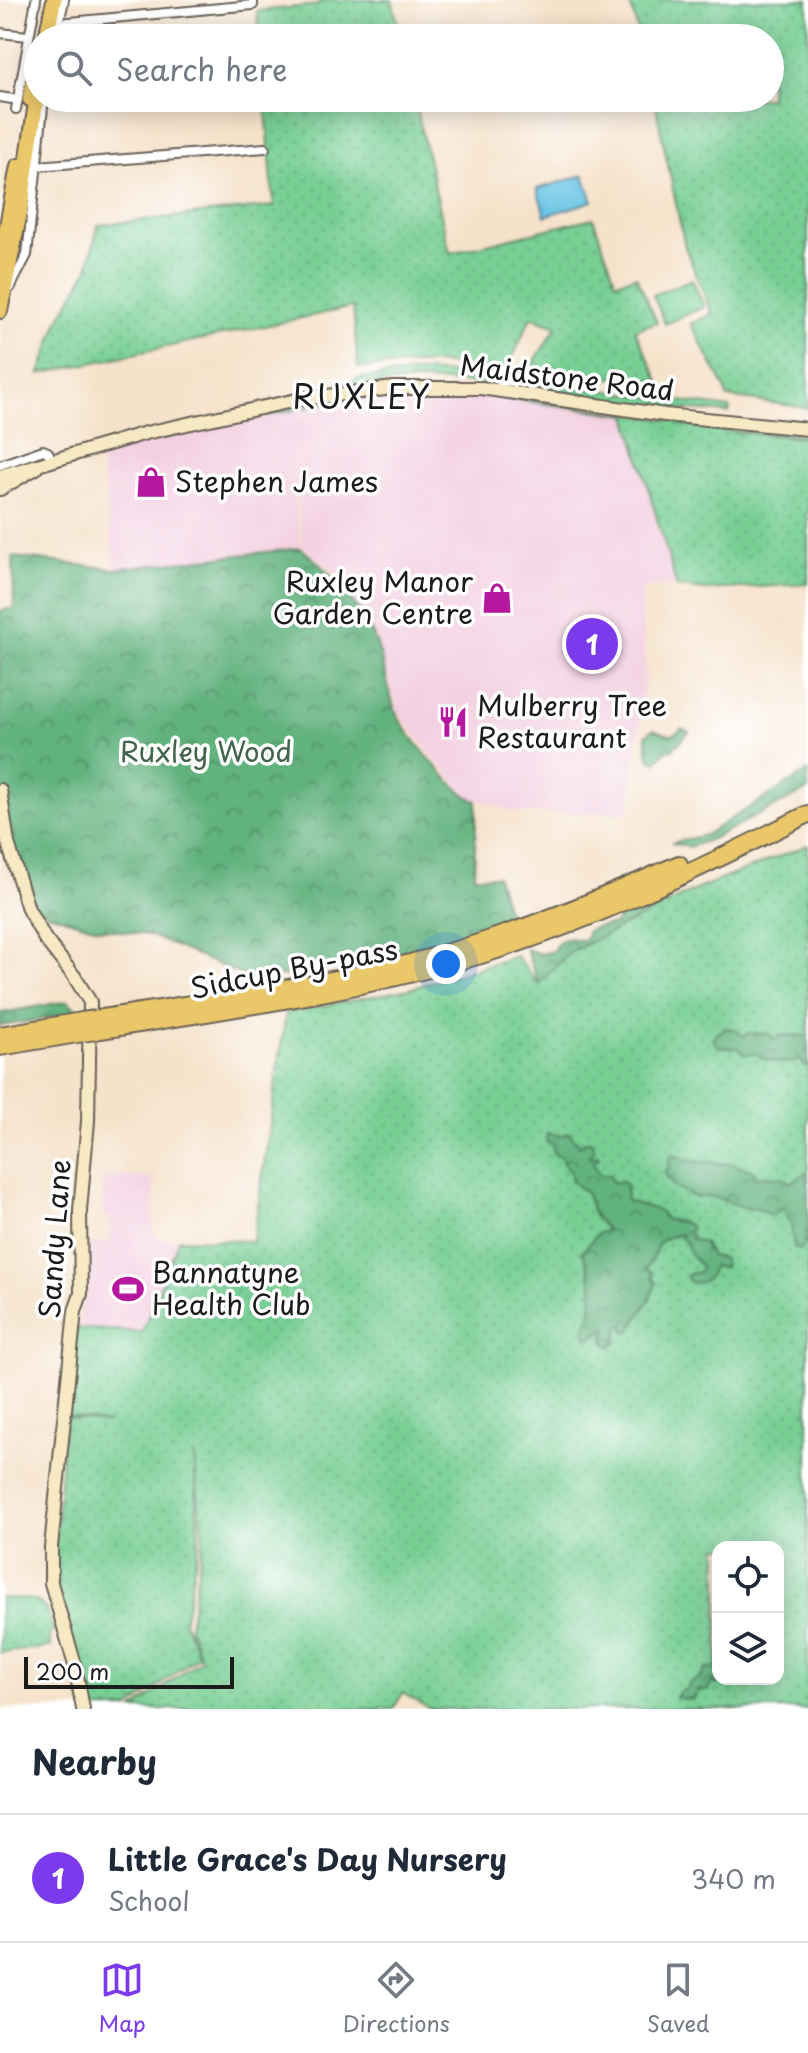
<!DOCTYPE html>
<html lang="en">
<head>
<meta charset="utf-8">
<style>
	body { margin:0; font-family:"Playpen Sans",sans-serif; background:#f6f6f7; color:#1f2937 }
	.controls { position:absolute; right:24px; bottom:24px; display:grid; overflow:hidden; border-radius:16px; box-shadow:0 4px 20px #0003 }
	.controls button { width:72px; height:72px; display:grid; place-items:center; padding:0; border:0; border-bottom:2px solid #e0e1e3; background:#fff; color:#1f2937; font:40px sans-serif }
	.scale { position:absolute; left:24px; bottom:20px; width:210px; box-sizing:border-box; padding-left:8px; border:4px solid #1c1c1c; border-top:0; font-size:22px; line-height:28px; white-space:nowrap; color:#1c1c1c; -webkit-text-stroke:6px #fff; paint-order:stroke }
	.you { position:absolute; left:446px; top:964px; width:28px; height:28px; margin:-20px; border:6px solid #fff; border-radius:50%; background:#1a73e8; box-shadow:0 0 0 12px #1a73e833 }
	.badge { display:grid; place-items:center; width:52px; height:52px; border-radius:50%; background:#7c3aed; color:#fff; font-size:26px; font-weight:700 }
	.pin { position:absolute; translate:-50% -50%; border:4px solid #fff; box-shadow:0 2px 8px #0006 }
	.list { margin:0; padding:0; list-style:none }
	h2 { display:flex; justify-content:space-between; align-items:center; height:104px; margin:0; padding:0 32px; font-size:34px }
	h2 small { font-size:26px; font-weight:400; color:#747a83 }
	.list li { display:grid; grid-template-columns:52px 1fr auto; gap:24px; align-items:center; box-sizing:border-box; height:128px; padding:0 32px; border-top:2px solid #e0e1e3 }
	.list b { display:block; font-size:30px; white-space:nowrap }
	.list p { margin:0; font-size:26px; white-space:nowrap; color:#747a83 }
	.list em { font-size:26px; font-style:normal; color:#747a83 }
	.icon { flex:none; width:44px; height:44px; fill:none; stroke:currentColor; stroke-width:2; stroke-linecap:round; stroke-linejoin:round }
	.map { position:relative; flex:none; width:808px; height:1709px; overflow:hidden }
	.search { position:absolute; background:#fff; box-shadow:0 4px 20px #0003; left:24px; right:24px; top:24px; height:88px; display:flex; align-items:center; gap:20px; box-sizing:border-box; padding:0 28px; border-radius:44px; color:#747a83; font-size:30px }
	.sheet { height:232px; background:#fff }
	nav { display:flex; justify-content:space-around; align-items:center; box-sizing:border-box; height:112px; border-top:2px solid #e0e1e3; background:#fff; font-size:22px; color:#747a83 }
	nav a { display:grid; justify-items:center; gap:4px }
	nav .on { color:#7c3aed }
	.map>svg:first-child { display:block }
	.built { fill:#f3cfe0 }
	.grass { fill:url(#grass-dots); stroke:#4a7658; stroke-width:2; fill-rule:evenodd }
	.forest { fill:url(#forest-crowns); stroke:#3f674d; stroke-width:2 }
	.garden { fill:#78cf94; stroke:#4a7658; stroke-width:2 }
	.water { fill:#67c3e5; stroke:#427080; stroke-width:2 }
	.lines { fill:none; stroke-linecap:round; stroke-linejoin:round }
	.street-casing { stroke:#686159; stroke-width:12 }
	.secondary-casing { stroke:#686159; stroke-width:16 }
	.primary-casing { stroke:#686159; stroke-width:18 }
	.highway-casing { stroke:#686159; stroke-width:20 }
	.street { stroke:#fff; stroke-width:8 }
	.secondary { stroke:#f7e9c3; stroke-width:12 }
	.primary { stroke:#eac769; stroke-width:14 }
	.highway { stroke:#eac769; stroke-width:16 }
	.highway-bridge-casing { stroke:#686159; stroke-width:20; stroke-linecap:butt }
	.highway-bridge { stroke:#eac769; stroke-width:16 }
	.labels { text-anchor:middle; stroke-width:7; stroke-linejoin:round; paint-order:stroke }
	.street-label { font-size:28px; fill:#1c1c1c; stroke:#fff }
	.poi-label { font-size:28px; fill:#1c1c1c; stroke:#fff; text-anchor:start }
	.park-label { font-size:28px; fill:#41644c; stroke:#fff }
	.quarter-label { font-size:32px; letter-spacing:2px; fill:#1c1c1c; stroke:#fff }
</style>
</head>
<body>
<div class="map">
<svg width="808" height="1709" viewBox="0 0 808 1709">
	<defs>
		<pattern id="grass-dots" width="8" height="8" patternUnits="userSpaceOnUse" patternTransform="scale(2)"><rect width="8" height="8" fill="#78cf94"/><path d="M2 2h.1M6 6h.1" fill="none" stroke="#67b17f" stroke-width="1.8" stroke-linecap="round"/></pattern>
		<pattern id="forest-crowns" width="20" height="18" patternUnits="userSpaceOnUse" patternTransform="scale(2)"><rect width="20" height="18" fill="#62b27e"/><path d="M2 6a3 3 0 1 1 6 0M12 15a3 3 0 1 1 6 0" fill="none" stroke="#509066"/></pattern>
	</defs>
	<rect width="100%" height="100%" fill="#fff"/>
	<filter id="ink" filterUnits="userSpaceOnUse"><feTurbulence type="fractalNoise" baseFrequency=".0125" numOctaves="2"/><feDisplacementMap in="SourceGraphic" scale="16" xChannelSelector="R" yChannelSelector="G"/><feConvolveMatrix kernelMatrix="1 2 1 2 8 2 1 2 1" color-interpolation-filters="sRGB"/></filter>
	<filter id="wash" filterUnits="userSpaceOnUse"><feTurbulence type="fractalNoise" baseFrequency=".006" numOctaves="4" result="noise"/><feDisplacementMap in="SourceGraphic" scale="32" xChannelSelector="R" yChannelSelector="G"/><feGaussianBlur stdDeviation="1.8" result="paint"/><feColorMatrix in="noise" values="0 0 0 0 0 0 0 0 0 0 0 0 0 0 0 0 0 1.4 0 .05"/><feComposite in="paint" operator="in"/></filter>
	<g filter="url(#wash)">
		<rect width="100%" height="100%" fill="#f5e2ca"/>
		<!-- built -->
		<path class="built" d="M499,395L502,398L627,416L677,587H643L641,609L646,671L629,813H518L469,797L433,758L399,714L373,629L335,573L303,547L295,478L294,435L293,478L301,547L115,568L100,455L302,407V415L294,422L304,416V407L345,400Z
			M119,1176L154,1178L153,1231L157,1238L179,1239L142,1333L77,1328L88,1281L86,1244L109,1242V1216H103L102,1178Z"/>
		<!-- grass -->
		<path class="grass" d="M319,0H392L401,38H259L257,11L319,5Z
			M629,0H808V408L727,397L725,388L691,324L712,314L685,247L654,98H770V38H640Z
			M265,98H414L450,253L593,218L616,282L636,276L657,322L635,330L659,381L533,373L534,362L557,326L531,317L507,370L437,363L358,368L353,307L40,374L59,320L88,269L98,225L274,206Z
			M418,372L501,376L499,384L417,381L351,386L355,379Z
			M532,380L730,408L729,413L666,408L529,388Z
			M413,392L497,394L662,419L798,433L804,436L677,424L721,431L804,438L808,441V584L707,590L677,587L627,415L502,398L499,395L345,399L131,445V441L336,398Z
			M808,845V1709H430L403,1693L393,1709H134L201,1659L189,1627L203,1541L194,1454L199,1542L184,1622L199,1655L128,1709H84L52,1583L65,1417L108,1423L66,1415L77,1328L142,1332L179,1239L253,1241L286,1013L409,989L516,956L538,984L570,952L697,889ZM718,1547H778V1679H718Z
			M0,1598C31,1599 48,1595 53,1632L49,1634L51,1647L0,1653Z"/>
		<!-- forest -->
		<path class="forest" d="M301,548C329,571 352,596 369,627C383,652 386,684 395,710C403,731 457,795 477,801L474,876H497L510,921L408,951L256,981L149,935L97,928L30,908L9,843L0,784V611L14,608L13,557L114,569Z
			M682,728L689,732L673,749L667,750L657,762L649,759L646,735L653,729C667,733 670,740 682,728Z
			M808,771V790L709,840L689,847L671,843L705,835Z
			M668,895L670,897L662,907L570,952L538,984L526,949L541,954L553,951C559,937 567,936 583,941L587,935V931C597,924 605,927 616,924L620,913Z
			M68,1001L80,1013L0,1026V1013Z
			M725,1028L734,1029L744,1036L749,1033L769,1034L774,1039L783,1035L808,1036V1066H804L798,1057L796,1062L782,1063L764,1059L757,1054H744L739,1048L719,1047L712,1038Z
			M547,1133L558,1136L569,1133L580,1146L585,1141H591L595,1150L589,1155V1158L598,1155L599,1158L593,1162L600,1175H610L612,1182H622L626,1185L627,1201L660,1211L665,1219L685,1223L691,1227L689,1234L692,1239L704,1243L711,1256L722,1258L725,1265L720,1268L713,1266C710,1278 704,1285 690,1282L687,1278L689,1274L699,1272L701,1266L689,1253L687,1243L681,1238V1234C649,1240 662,1248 646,1269L653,1273L652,1276L656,1283L650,1299L629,1332L627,1333L622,1325L619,1326L616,1343L609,1346L604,1341L606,1328L591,1338H588L584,1331C596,1309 595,1275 582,1252L597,1234L607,1230L594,1216L587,1194L572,1181L570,1170L564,1165L561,1157L554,1154L552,1145L546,1142Z
			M672,1155L692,1161L731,1164L751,1170L756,1176L782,1177L790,1183L808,1172V1240H805L804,1246L799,1250L794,1247L791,1224L783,1207L771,1216L757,1208C739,1212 719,1191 697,1198L674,1187L664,1172L669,1167V1159Z
			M718,1663V1679H724L717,1685L713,1681L708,1691L698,1690L695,1697L691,1700L676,1697L680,1691L687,1689L691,1681L701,1678L705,1670L715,1668Z"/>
		<!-- garden -->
		<path class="garden" d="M692,279L704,307L665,324L653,295Z"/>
		<!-- water -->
		<path class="water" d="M584,175L593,201L545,216L537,189Z"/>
	</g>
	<g filter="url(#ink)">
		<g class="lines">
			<defs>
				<path id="street" d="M59,23L253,5V0
					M0,33L28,36
					M56,38L64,0
					M0,97L18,100
					M16,109L36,0
					M37,166L265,148
					M10,288L27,255L44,98
					M500,390L502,381L530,383
					M0,465L43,450L48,452L52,460"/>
				<path id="secondary" d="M0,476L146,433L301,399L394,388H481L665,415L808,429
					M0,489L36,468
					M0,790L8,843L28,909L45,939L74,976L90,1002L88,1121L80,1210L81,1294L75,1311L51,1547V1583L75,1665L83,1709"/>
				<path id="primary" d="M46,38L54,0
					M30,99L38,53
					M0,264L18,166
					M0,311L20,212L38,89"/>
				<path id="highway" d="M96,1019C199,1002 304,988 406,964C501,940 590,903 679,864
					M95,1031C224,1010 355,992 481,955C594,921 703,867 808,814
					M0,1035L82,1021
					M0,1047L83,1033"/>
			</defs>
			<!-- street casing -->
			<use href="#street" class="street-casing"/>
			<!-- secondary casing -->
			<use href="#secondary" class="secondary-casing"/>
			<!-- primary casing -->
			<use href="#primary" class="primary-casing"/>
			<!-- highway casing -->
			<use href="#highway" class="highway-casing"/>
			<!-- street -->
			<use href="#street" class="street"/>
			<!-- secondary -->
			<use href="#secondary" class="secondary"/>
			<!-- primary -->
			<use href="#primary" class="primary"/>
			<!-- highway -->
			<use href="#highway" class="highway"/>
			<defs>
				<path id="highway-bridge" d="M82,1021L96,1019
					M83,1033L95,1031"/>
			</defs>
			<!-- highway-bridge casing -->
			<use href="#highway-bridge" class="highway-bridge-casing"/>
			<!-- highway-bridge -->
			<use href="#highway-bridge" class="highway-bridge"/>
		</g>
	</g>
	<!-- icons -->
	<defs>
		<symbol id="shop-bare" viewBox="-9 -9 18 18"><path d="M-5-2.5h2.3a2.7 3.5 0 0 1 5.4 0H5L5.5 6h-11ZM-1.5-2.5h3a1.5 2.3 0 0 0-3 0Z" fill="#b5179e" stroke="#fff" stroke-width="2.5" paint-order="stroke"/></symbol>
		<symbol id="restaurant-bare" viewBox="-9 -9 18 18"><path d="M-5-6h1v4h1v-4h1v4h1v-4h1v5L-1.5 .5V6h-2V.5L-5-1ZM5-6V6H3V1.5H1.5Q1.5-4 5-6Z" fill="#b5179e" stroke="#fff" stroke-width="2.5" paint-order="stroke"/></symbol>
		<symbol id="stadium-bare" viewBox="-9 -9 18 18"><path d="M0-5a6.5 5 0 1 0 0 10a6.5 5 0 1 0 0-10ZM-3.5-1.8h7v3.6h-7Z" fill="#b5179e" stroke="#fff" stroke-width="2.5" paint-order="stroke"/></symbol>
	</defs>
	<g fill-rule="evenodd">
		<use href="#shop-bare" x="129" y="460" width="44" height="44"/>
		<use href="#shop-bare" x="475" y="576" width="44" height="44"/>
		<use href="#restaurant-bare" x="431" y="700" width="44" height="44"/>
		<use href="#stadium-bare" x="106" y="1267" width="44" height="44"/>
	</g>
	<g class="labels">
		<!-- street labels -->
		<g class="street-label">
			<text transform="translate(567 378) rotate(7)" y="10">Maidstone Road</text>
			<text transform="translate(294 969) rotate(-11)" y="10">Sidcup By-pass</text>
			<text transform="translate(55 1239) rotate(-86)" y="10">Sandy Lane</text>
		</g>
		<!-- poi labels -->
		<g class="poi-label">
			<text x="175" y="492">Stephen James</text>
			<text x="473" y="592" text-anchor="end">Ruxley Manor<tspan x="473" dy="32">Garden Centre</tspan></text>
			<text x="477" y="716">Mulberry Tree<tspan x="477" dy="32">Restaurant</tspan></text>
			<text x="152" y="1283">Bannatyne<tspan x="152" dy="32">Health Club</tspan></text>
		</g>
		<!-- park labels -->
		<g class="park-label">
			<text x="206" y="762">Ruxley Wood</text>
		</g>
		<!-- quarter labels -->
		<g class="quarter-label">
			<text x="362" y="409">RUXLEY</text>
		</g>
	</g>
</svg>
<div class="controls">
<button><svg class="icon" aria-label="locate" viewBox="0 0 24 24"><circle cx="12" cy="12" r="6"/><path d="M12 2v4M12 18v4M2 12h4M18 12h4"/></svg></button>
<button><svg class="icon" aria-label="layers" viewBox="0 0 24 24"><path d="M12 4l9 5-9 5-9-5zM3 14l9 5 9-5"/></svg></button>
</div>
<div class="scale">200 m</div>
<div class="you"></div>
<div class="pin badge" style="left:592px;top:644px">1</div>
<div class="search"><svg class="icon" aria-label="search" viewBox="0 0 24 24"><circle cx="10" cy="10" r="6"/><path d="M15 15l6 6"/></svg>Search here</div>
</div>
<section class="sheet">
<h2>Nearby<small></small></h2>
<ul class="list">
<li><span class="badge">1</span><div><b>Little Grace's Day Nursery</b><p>School</p></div><em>340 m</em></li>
</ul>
</section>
<nav>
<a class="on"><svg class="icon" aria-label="map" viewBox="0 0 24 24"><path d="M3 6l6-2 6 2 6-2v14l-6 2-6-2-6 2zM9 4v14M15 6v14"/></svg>Map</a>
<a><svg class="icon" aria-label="directions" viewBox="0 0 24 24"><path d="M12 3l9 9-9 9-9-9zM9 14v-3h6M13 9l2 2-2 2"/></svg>Directions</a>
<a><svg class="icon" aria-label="saved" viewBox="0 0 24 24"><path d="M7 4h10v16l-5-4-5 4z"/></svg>Saved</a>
</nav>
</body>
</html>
